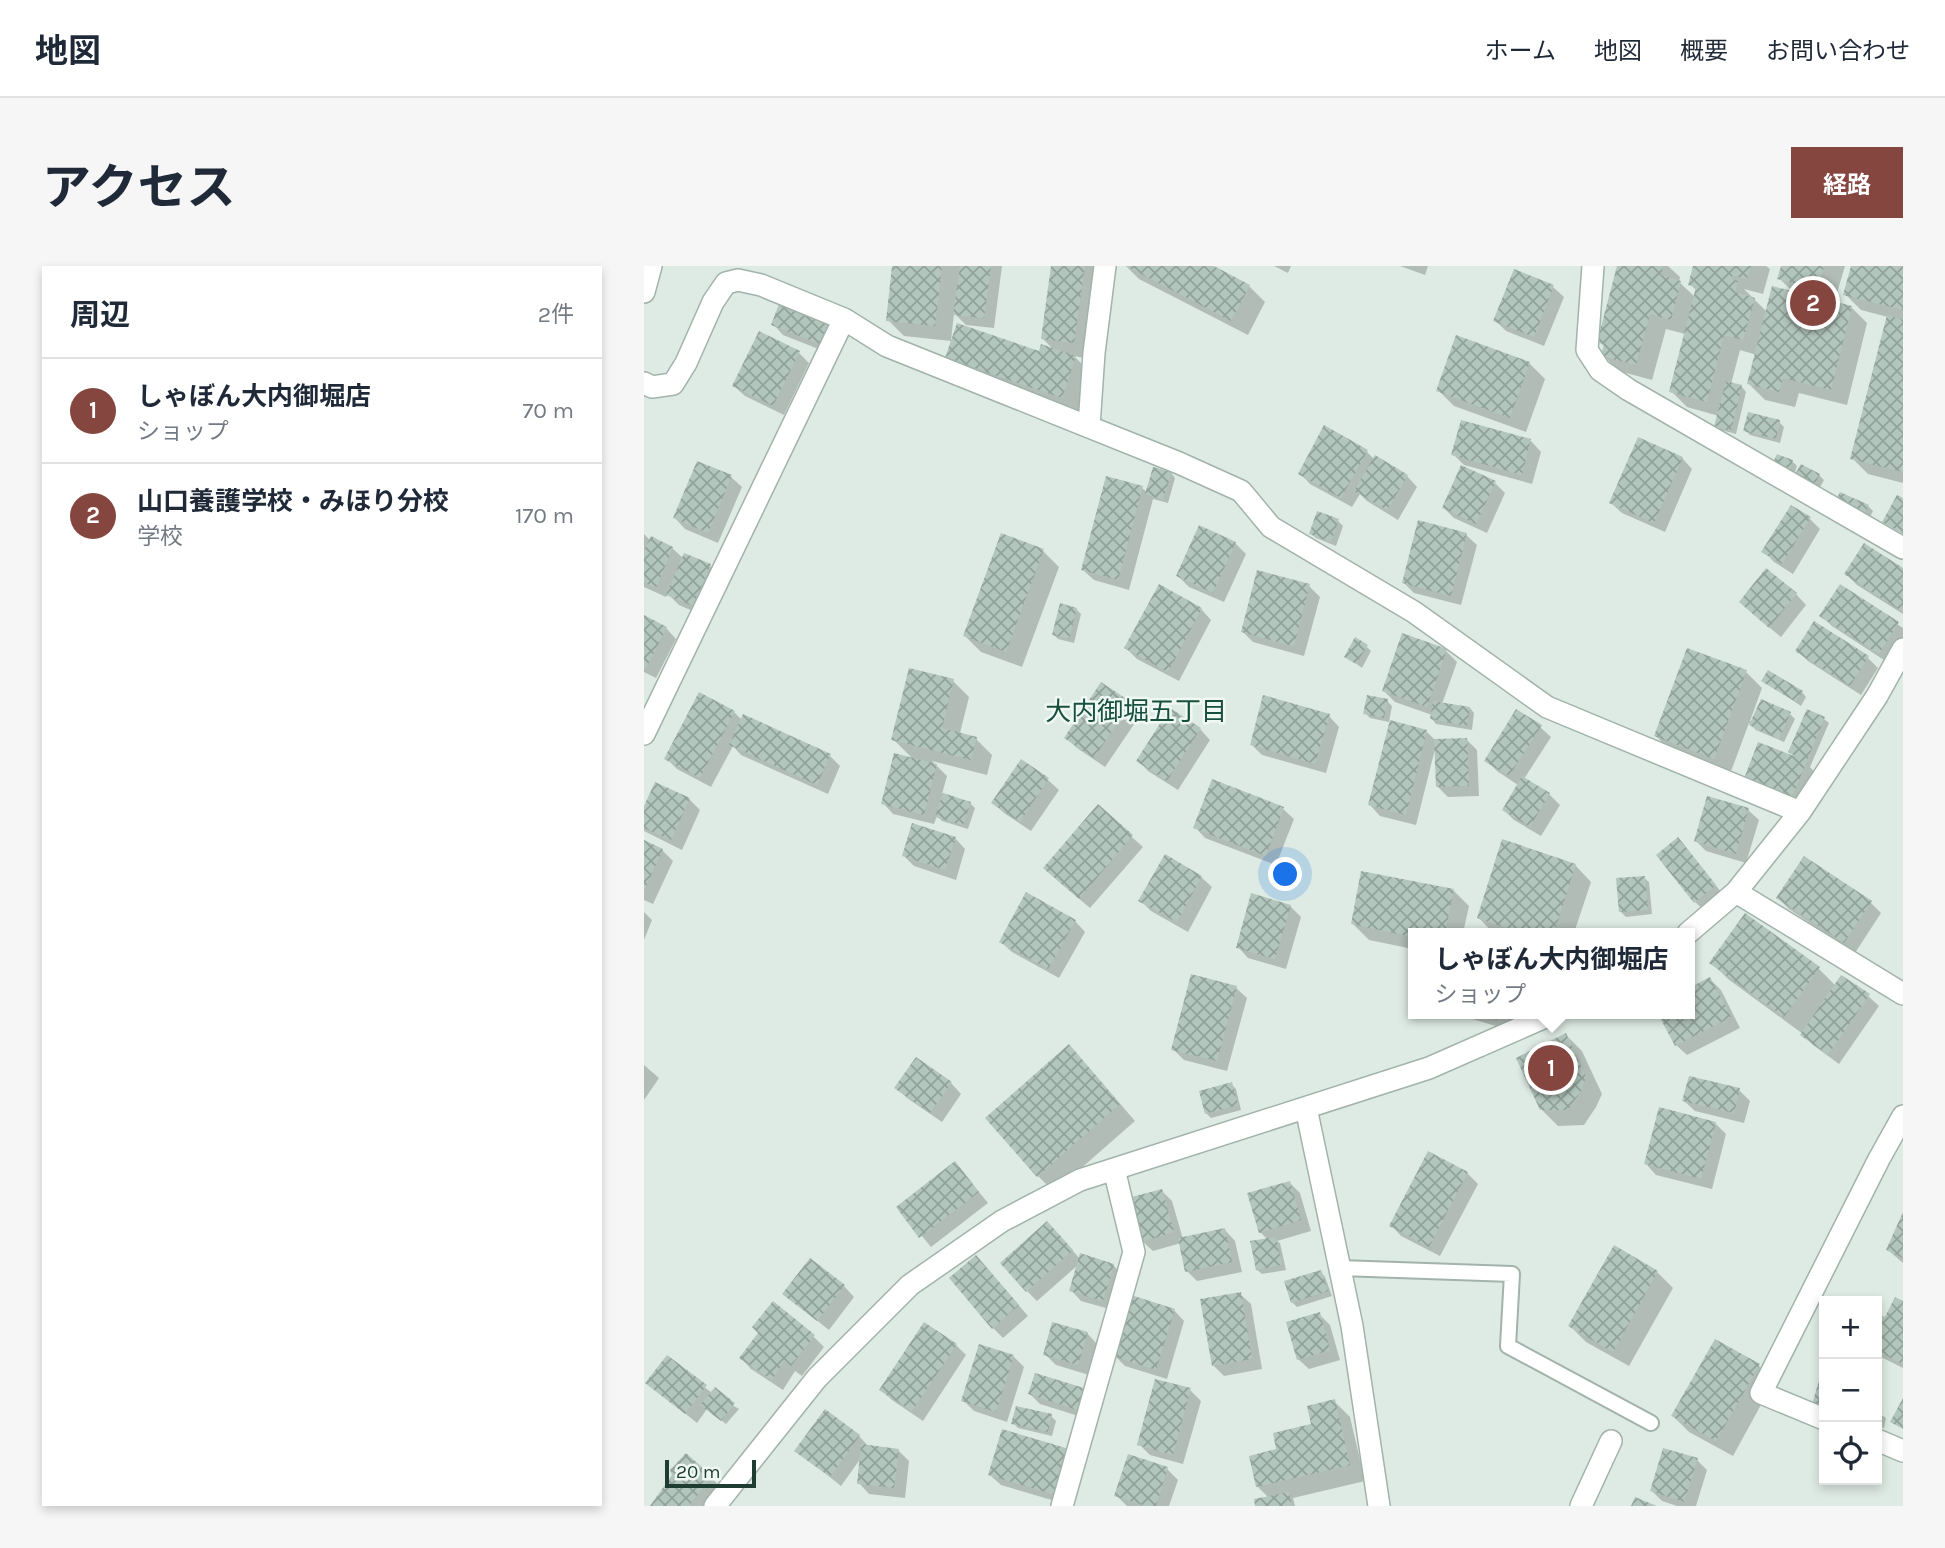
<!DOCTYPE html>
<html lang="ja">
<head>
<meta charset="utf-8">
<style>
	body { margin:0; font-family:Karla,"Noto Sans JP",sans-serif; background:#f6f6f7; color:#1f2937 }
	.controls { position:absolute; right:21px; bottom:21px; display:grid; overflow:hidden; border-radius:0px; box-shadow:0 4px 10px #0003 }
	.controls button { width:63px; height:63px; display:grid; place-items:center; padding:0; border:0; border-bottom:2px solid #e0e1e3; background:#fff; color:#1f2937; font:35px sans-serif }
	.scale { position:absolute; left:21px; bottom:18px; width:91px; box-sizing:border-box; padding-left:7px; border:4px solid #1e3c32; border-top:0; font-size:19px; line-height:24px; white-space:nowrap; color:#1e3c32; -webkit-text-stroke:5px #eff8f3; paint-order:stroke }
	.you { position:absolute; left:642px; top:609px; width:24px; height:24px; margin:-18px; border:5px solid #fff; border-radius:50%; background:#1a73e8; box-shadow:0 0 0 10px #1a73e833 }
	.badge { display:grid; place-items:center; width:46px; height:46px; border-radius:50%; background:#84463f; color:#fff; font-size:23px; font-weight:700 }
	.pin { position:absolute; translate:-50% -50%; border:4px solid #fff; box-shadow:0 2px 7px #0006 }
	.popup { position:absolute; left:764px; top:662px; width:287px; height:91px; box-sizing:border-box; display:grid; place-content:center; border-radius:0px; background:#fff; filter:drop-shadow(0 2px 5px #0005); font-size:23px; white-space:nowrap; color:#747a83 }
	.popup b { font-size:26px; color:#1f2937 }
	.popup::after { content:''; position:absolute; left:50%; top:100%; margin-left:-14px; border:14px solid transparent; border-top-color:#fff }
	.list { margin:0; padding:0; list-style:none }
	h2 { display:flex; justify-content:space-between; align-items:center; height:91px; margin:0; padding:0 28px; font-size:30px }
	h2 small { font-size:23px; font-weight:400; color:#747a83 }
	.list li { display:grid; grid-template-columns:46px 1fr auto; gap:21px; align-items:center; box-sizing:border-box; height:105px; padding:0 28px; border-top:2px solid #e0e1e3 }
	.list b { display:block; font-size:26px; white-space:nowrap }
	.list p { margin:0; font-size:23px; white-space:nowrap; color:#747a83 }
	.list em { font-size:23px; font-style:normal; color:#747a83 }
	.icon { flex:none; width:38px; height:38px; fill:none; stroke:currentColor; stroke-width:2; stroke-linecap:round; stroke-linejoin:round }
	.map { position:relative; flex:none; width:1259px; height:1240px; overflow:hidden; border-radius:0px }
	header { display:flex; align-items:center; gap:42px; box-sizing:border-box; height:98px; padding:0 35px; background:#fff; border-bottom:2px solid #e0e1e3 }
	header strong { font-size:33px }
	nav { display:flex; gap:38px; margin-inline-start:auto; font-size:24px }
	.intro { display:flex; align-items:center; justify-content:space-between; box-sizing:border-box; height:168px; padding:0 42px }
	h1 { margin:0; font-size:49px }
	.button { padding:18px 32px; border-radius:0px; background:#84463f; color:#fff; font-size:24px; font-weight:700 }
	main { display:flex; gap:42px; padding:0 42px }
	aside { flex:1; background:#fff; border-radius:0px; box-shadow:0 4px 10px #0003 }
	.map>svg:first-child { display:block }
	.shadow { fill:#0003 }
	.building { fill:url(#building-cross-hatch) }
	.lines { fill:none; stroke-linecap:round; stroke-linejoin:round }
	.lane-casing { stroke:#a1b3ab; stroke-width:18 }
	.street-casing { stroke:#a1b3ab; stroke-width:24 }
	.lane { stroke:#fff; stroke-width:14 }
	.street { stroke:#fff; stroke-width:21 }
	.labels { text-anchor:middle; stroke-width:5; stroke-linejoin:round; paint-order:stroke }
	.neighbourhood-label { font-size:26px; fill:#18503f; stroke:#eff8f3 }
</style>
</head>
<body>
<header>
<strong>地図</strong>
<nav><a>ホーム</a><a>地図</a><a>概要</a><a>お問い合わせ</a></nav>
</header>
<div class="intro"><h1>アクセス</h1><a class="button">経路</a></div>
<main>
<aside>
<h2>周辺<small>2件</small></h2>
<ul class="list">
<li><span class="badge">1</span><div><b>しゃぼん大内御堀店</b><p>ショップ</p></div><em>70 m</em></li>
<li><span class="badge">2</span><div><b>山口養護学校・みほり分校</b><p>学校</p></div><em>170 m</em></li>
</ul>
</aside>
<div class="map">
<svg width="1259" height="1240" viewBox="0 0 1259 1240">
	<defs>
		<pattern id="building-cross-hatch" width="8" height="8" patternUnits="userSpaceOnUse" patternTransform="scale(1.75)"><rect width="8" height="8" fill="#b3c6bd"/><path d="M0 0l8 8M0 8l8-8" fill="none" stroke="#91a29a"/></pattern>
	</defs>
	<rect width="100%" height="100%" fill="#deebe4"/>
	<!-- shadow -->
	<path class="shadow" d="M249,0H358L350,62L322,59L310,47L307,75L260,70L244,54Z
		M408,0H459L446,93L430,90L447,107L434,147L319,108L303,92L410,84L398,72Z
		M482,0H566L605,20L621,36L604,69L495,13Z
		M630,0H647L644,7Z
		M756,0H784L781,9Z
		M975,0H1024L1036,11L1035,16L1051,31L1053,25L1046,18L1051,0H1122L1126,3L1119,28L1100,23L1123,46L1150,27L1135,12L1139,0H1201L1190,37L1207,41L1223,57L1203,139L1155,127L1151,141L1121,134L1105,118L1113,89L1096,84L1087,118L1098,121L1102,126L1092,168L1077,164L1072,159L1075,150L1043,141L1027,125L1041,68L1022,63L1008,114L975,105L959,89L961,81L955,76Z
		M1209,0H1259V217L1224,208L1208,192L1244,51L1217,44L1201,28Z
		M871,5L909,21L920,31L900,80L862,65L851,54Z
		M136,40L192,90L139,69L129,58Z
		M155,87L165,97L140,149L101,130L90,120Z
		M885,97L901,113L882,166L810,140L794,124Z
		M818,156L887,175L897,186L888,218L820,199L809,188Z
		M1135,156L1140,161L1136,177L1106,169L1101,164Z
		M723,186L731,194L763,210L773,221L754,254L723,235L716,228L708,241L666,218L656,207Z
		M1038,192L1048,203L1021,266L978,247L967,237Z
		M1148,195L1153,200L1150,209L1135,204Z
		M527,207L531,212L524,237L509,233L485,324L450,314L439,304L463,213L498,222L504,227Z
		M1175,209L1180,214L1175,223L1157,214Z
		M87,211L98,221L74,277L41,263L31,252Z
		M851,217L861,227L843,267L810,252L800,242Z
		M1198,240H1224L1229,245L1225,253Z
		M1166,253L1176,263L1149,308L1130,296L1120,285Z
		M694,255L699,260L692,280L672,272L667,267Z
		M0,268L7,275V273L28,282L40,293L66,300L76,310L60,350L35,339L24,328L22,331L0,321Z
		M822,269L833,279L817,339L770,327L760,317Z
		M591,277L602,288L580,336L545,321L534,310Z
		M399,285L415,301L378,401L337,386L321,370Z
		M1259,304V348L1213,319L1202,308Z
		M615,306L665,320L676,331L660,390L609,376L599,366Z
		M1196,321L1259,362V377L1246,398L1188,360L1177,350Z
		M1152,328L1162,339L1137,371L1108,347Z
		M432,343L437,348L430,377L414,373L410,369Z
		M557,343L567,354L535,415L493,393L482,382Z
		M0,351L22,362L32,373L12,412L0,406Z
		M723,381L727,385L718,402L702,390Z
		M802,385L813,396L798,438L826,442L830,447L828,464L792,458L788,453V449L751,436L740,425Z
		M1153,385L1224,392L1234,402L1217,429L1164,395Z
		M1102,406L1118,422L1106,455L1108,456L1118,435L1146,448L1151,453L1140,476L1112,464L1105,457L1086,508L1028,486L1012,470Z
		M309,415L325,431L316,467L332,473L348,489L343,509L288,495L303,510L298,528L326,537L331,542L324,563L298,555L293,550L290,558L249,548L239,537L270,494L249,473Z
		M1120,415L1158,426L1162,431L1157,440Z
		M458,419L486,438L497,448L461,501L433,482L422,472Z
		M743,435L748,440L745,456L726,452L721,447Z
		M90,446L98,454L186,490L196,500L184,528L97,489L89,480L67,521L33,503L23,493Z
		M685,450L695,461L682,507L618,489L607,478Z
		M1180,453L1185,457L1166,501L1171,507L1157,545L1110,528L1153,493L1146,486Z
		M896,461L907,471L880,513L905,528L916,539L897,570L870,554L860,544L874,519L853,505L842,494Z
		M556,463L566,474L534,524L504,505L494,494Z
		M782,465L792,475L823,474L833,484L835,530L804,531L793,520L791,483L772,559L736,550L726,539Z
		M377,495L404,514L415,524L387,565L360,547L349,537Z
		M45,533L56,544L38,584L0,565V544Z
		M454,541L499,581L446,642L412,613Z
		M639,543L650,553L632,599L561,572L551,561Z
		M1104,544L1115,554L1102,597L1062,585L1052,575Z
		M311,572L321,583L312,614L270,600L260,590Z
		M0,576L18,584L29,595L9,638L0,634Z
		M1044,584L1081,631L1062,646L1051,636Z
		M931,599L947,616L930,667H849L835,652Z
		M557,611L568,621L544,666L507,645L497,635Z
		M1000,612L1005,616L1008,648L982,651L977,646Z
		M809,624L825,640L819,667H769V683L725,674L709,658Z
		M1134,632L1227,637L1237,647L1211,687L1145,643Z
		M646,640L657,651L642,703L604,692L594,681Z
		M0,646L8,654L0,674Z
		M1101,649L1175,703L1192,720L1224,730L1235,740L1195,798L1169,779L1159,768L1084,713L1068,697Z
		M431,655L441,666L415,712L368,686L357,676Z
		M1066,713L1077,724L1096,762L1043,789L1032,779L1016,748H1045Z
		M592,722L603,732L583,805L540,794L529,783Z
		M813,748H868L864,764Z
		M922,769L938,785L958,828L952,841L940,859L914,860L897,843Z
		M441,797L491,855L410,926L394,910Z
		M0,799L15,812L0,834Z
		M307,817L317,828L298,856L263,832L252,821Z
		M587,818L592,823L597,844L567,852L562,847Z
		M1095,824L1106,835L1100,857L1051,845L1040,835Z
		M1071,857L1082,868L1068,923L1012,909L1002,898Z
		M311,897L344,937L287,981L254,941Z
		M823,907L834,918L796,990L757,970L747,959Z
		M645,916L656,927L667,965L633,975L636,977L642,1004L618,1008L613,1004L624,974L616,966Z
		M518,925L528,935L539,973L581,964L591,975L598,1006L553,1015L543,1005L537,977L509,985L498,975Z
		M1259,951V997L1244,984Z
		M414,968L436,993L469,999L480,1010L469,1044L437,1035L427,1024L434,999L393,1035L383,1025Z
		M970,982L1013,1006L1029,1022L985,1100L942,1076L926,1060Z
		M342,1002L384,1050L359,1072L349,1062Z
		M677,1006L681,1011L688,1030L653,1041L648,1036Z
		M200,1020L210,1031L185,1064L140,1028Z
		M596,1028L607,1038L618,1103L580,1110L569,1099Z
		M1259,1037V1102L1233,1089V1049L1242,1054Z
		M530,1044L540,1055L523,1113L481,1100L471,1090Z
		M675,1048L686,1059L696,1094L665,1103L654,1093Z
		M443,1067L453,1078L445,1109L412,1099L401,1088Z
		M169,1070L180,1081L158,1110L151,1105L139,1124L107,1103L97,1092Z
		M312,1079L322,1089L279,1155L248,1134L237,1124Z
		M369,1090L380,1101L363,1156L330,1145L319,1134Z
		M23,1091L68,1127L95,1143L82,1158L63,1143L53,1157L3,1117Z
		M1114,1099L1130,1115L1089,1190L1045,1166L1029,1150Z
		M439,1124L450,1134L444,1153L396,1138L386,1128Z
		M546,1124L557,1135L539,1198L506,1189L495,1178Z
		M690,1135L706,1151L721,1215L649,1232L651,1240H613L625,1232L614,1221L634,1185L669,1159Z
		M1233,1146L1242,1152L1240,1162L1233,1160Z
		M407,1150L412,1155L408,1170L374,1162L369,1157Z
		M215,1170L225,1181L254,1184L265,1195L261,1232L225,1228L215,1217L217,1192L197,1220L152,1184Z
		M431,1187L442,1198L428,1240L357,1219L346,1209Z
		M1053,1194L1063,1204L1052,1240H1033L1018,1235L1008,1225Z
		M523,1203L534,1214L525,1240H483L472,1229Z
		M67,1211L77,1222L63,1240H8Z"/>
	<!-- building -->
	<path class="building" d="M248,0H298L291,60L242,55Z
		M316,0H347L340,52L309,49Z
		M407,0H441L430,77L397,73Z
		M482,0H570L606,19L587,55Z
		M973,0H1019L1017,9L1037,15L1027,54L1006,48L992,99L957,90L960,78L953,76Z
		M1049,0H1107L1103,13L1088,9L1087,13L1094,15L1091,26L1111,32L1099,74L1080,69L1063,136L1025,126L1052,21L1044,19Z
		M1137,0H1180L1174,24L1133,13Z
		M1207,0H1259V44L1199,29Z
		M870,3L910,19L890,71L849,55Z
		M1128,20L1208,40L1187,124L1139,112L1135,126L1103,118Z
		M135,38L190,60L181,80L127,59Z
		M1243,49L1259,54V206L1206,193Z
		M313,57L395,85L397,78L432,90L418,132L301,92Z
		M115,65L156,85L129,140L88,120Z
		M812,69L886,96L866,152L792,125Z
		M1082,115L1098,119L1087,165L1070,160Z
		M1104,146L1136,154L1132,173L1099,165Z
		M817,154L887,173L878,209L807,189Z
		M680,159L724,184L697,232L654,208Z
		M994,171L1039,191L1010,257L965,237Z
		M1133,188L1149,194L1145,206L1128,199Z
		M731,189L764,209L743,244L710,225Z
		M53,195L88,209L64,267L29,252Z
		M1157,198L1176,208L1170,220L1150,210Z
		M817,199L852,215L832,258L798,242Z
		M509,201L528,206L519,234L501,228Z
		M462,210L499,220L474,314L437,304Z
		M1196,226L1225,239L1220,249L1191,236Z
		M1253,229L1259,232V268L1238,256Z
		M1147,239L1167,251L1138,298L1117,286Z
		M673,245L695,253L687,276L665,268Z
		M774,254L823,267L807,330L758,317Z
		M555,259L592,276L569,327L532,310Z
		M357,267L400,283L362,386L319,370Z
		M7,270L29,281L12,322L0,316V285Z
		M1220,277L1259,302V346L1200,308Z
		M40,287L67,298L49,340L22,329Z
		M1122,302L1153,327L1125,362L1095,336Z
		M613,304L666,318L650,380L597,366Z
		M515,318L558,342L524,406L480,382Z
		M1196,318L1255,356L1235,388L1175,350Z
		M416,337L433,342L425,373L408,369Z
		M0,349L23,361L0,406Z
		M1170,355L1225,390L1206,420L1151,385Z
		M758,367L803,383L783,441L738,425Z
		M711,371L724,379L712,398L700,391Z
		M1043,382L1103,404L1070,493L1010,470Z
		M265,402L310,413L298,462L333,471L327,494L247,474Z
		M1124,404L1159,425L1152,436L1117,415Z
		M457,416L487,436L450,492L420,472Z
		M55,426L91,445L56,512L20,493Z
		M619,429L686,448L671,498L606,479Z
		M723,429L744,433L740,452L719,448Z
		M1117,433L1147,446L1135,473L1105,459Z
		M789,435L826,441L823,460L786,453Z
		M526,442L557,462L523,515L492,495Z
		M872,443L898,459L865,510L840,495Z
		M1163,443L1181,451L1146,536L1098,518L1114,476L1155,492L1144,486Z
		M99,448L187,488L173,519L85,479Z
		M746,454L783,464L762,549L724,539Z
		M823,472L825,520L792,521L790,473Z
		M250,487L293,498L280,549L237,538Z
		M377,493L405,512L376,556L347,537Z
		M878,510L906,527L886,561L858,544Z
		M568,513L640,541L622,590L549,562Z
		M11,516L46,532L27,574L0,562V540Z
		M299,527L327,536L319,559L291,551Z
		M1063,530L1105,542L1092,588L1050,575Z
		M454,538L489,569L435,633L399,602Z
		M268,557L312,571L301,604L258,590Z
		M1034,571L1072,619L1050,637L1012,589Z
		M858,573L932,598L910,667H877L833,652Z
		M0,574L19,583L0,625Z
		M521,588L558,610L533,656L494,635Z
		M1160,590L1228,635L1200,677L1132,632Z
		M717,605L810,623L801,667H769V671L707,658Z
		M1001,610L1004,644L975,646L972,612Z
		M382,626L432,654L404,703L355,676Z
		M607,627L647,639L631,693L592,682Z
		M1101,647L1176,701L1140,751L1065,697Z
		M547,708L593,720L573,795L527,784Z
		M1197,709L1226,728L1184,789L1156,769Z
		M1066,711L1087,751L1031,780L1014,748H1045V722Z
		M833,748H855L853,754Z
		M922,767L942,811L937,825L924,844H896L872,792Z
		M425,778L476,838L393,911L341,852Z
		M272,791L308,816L286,847L250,822Z
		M1045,810L1096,822L1090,847L1038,835Z
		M588,816L594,839L561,848L555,825Z
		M1015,841L1072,856L1057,913L1000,898Z
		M784,885L824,906L785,981L745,960Z
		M311,895L335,926L275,972L252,941Z
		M646,915L657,954L615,967L603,927Z
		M518,923L530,966L497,976L484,932Z
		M1259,946V992L1242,984Z
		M403,955L429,984L382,1026L356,997Z
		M581,962L588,996L541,1006L534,972Z
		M632,971L638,999L612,1004L606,975Z
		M970,979L1014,1005L969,1086L924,1060Z
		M436,987L470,998L459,1035L425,1025Z
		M332,989L375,1039L348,1063L305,1012Z
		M166,992L201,1019L173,1055L138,1028Z
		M677,1004L684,1025L647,1037L640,1015Z
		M597,1026L608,1093L568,1100L556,1033Z
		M487,1029L531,1043L512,1104L469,1090Z
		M1251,1031L1259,1035V1098L1233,1085V1047L1241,1051Z
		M129,1035L171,1069L147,1100L140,1095L128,1114L95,1092L114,1067L108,1061Z
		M676,1046L686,1084L653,1094L642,1056Z
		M280,1056L313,1078L268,1145L235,1124Z
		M408,1056L444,1066L434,1099L399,1089Z
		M1071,1073L1116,1098L1072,1175L1027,1150Z
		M335,1078L370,1089L352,1146L317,1135Z
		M23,1089L63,1119L41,1148L1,1117Z
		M1180,1097V1142L1168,1139Z
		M391,1107L440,1122L433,1144L384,1128Z
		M511,1113L547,1122L529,1189L493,1179Z
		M71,1121L91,1137L77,1155L56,1139Z
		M1259,1132V1163L1246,1156Z
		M691,1133L706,1199L612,1221L605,1190L632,1183L629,1167L667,1158L663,1140Z
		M372,1140L408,1148L404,1166L367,1158Z
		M181,1143L216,1169L186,1211L150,1185Z
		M1233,1144L1238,1145L1235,1158H1233Z
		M358,1163L432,1185L418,1231L344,1209Z
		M217,1178L255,1183L250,1222L213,1218Z
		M1019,1182L1054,1192L1040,1236L1006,1225Z
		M42,1187L68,1210L45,1240H6L28,1209L26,1204Z
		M484,1188L524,1201L512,1240H502L470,1230Z
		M645,1226L648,1240H611L610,1233Z
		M991,1231L1013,1240H987Z"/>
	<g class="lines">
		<defs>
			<path id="lane" d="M696,1002L868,1008L864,1080L1007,1157"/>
			<path id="street" d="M949,0L943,84L956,104L985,124L1259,282
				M0,26L7,0
				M0,117L8,121L29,118L42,97L69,36L82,17L94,14L117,19L200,53L243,80L535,197L597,225L627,261L770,346L903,441L1156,546
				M445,160L450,87L461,0
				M0,468L200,53
				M1092,626L1259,728
				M1044,667L1092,626L1156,546L1233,430L1259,383
				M662,842L708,1060L735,1240
				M1180,1153L1117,1127L1235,893L1259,850
				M1233,1174L1259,1185
				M71,1240L173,1112L266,1019L358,955L436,914L785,802L908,748
				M418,1240L490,986L470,903
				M937,1240L967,1175"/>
		</defs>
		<!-- lane casing -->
		<use href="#lane" class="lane-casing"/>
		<!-- street casing -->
		<use href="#street" class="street-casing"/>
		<!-- lane -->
		<use href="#lane" class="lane"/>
		<!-- street -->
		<use href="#street" class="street"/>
	</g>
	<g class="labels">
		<!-- neighbourhood labels -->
		<g class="neighbourhood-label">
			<text x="492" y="454">大内御堀五丁目</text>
		</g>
	</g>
</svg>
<div class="controls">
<button>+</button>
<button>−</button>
<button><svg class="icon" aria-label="locate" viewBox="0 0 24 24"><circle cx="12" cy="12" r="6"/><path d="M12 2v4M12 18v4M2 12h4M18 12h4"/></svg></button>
</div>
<div class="scale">20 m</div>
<div class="you"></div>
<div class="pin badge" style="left:907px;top:802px">1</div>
<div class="popup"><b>しゃぼん大内御堀店</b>ショップ</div>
<div class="pin badge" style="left:1169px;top:37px">2</div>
</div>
</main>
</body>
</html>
